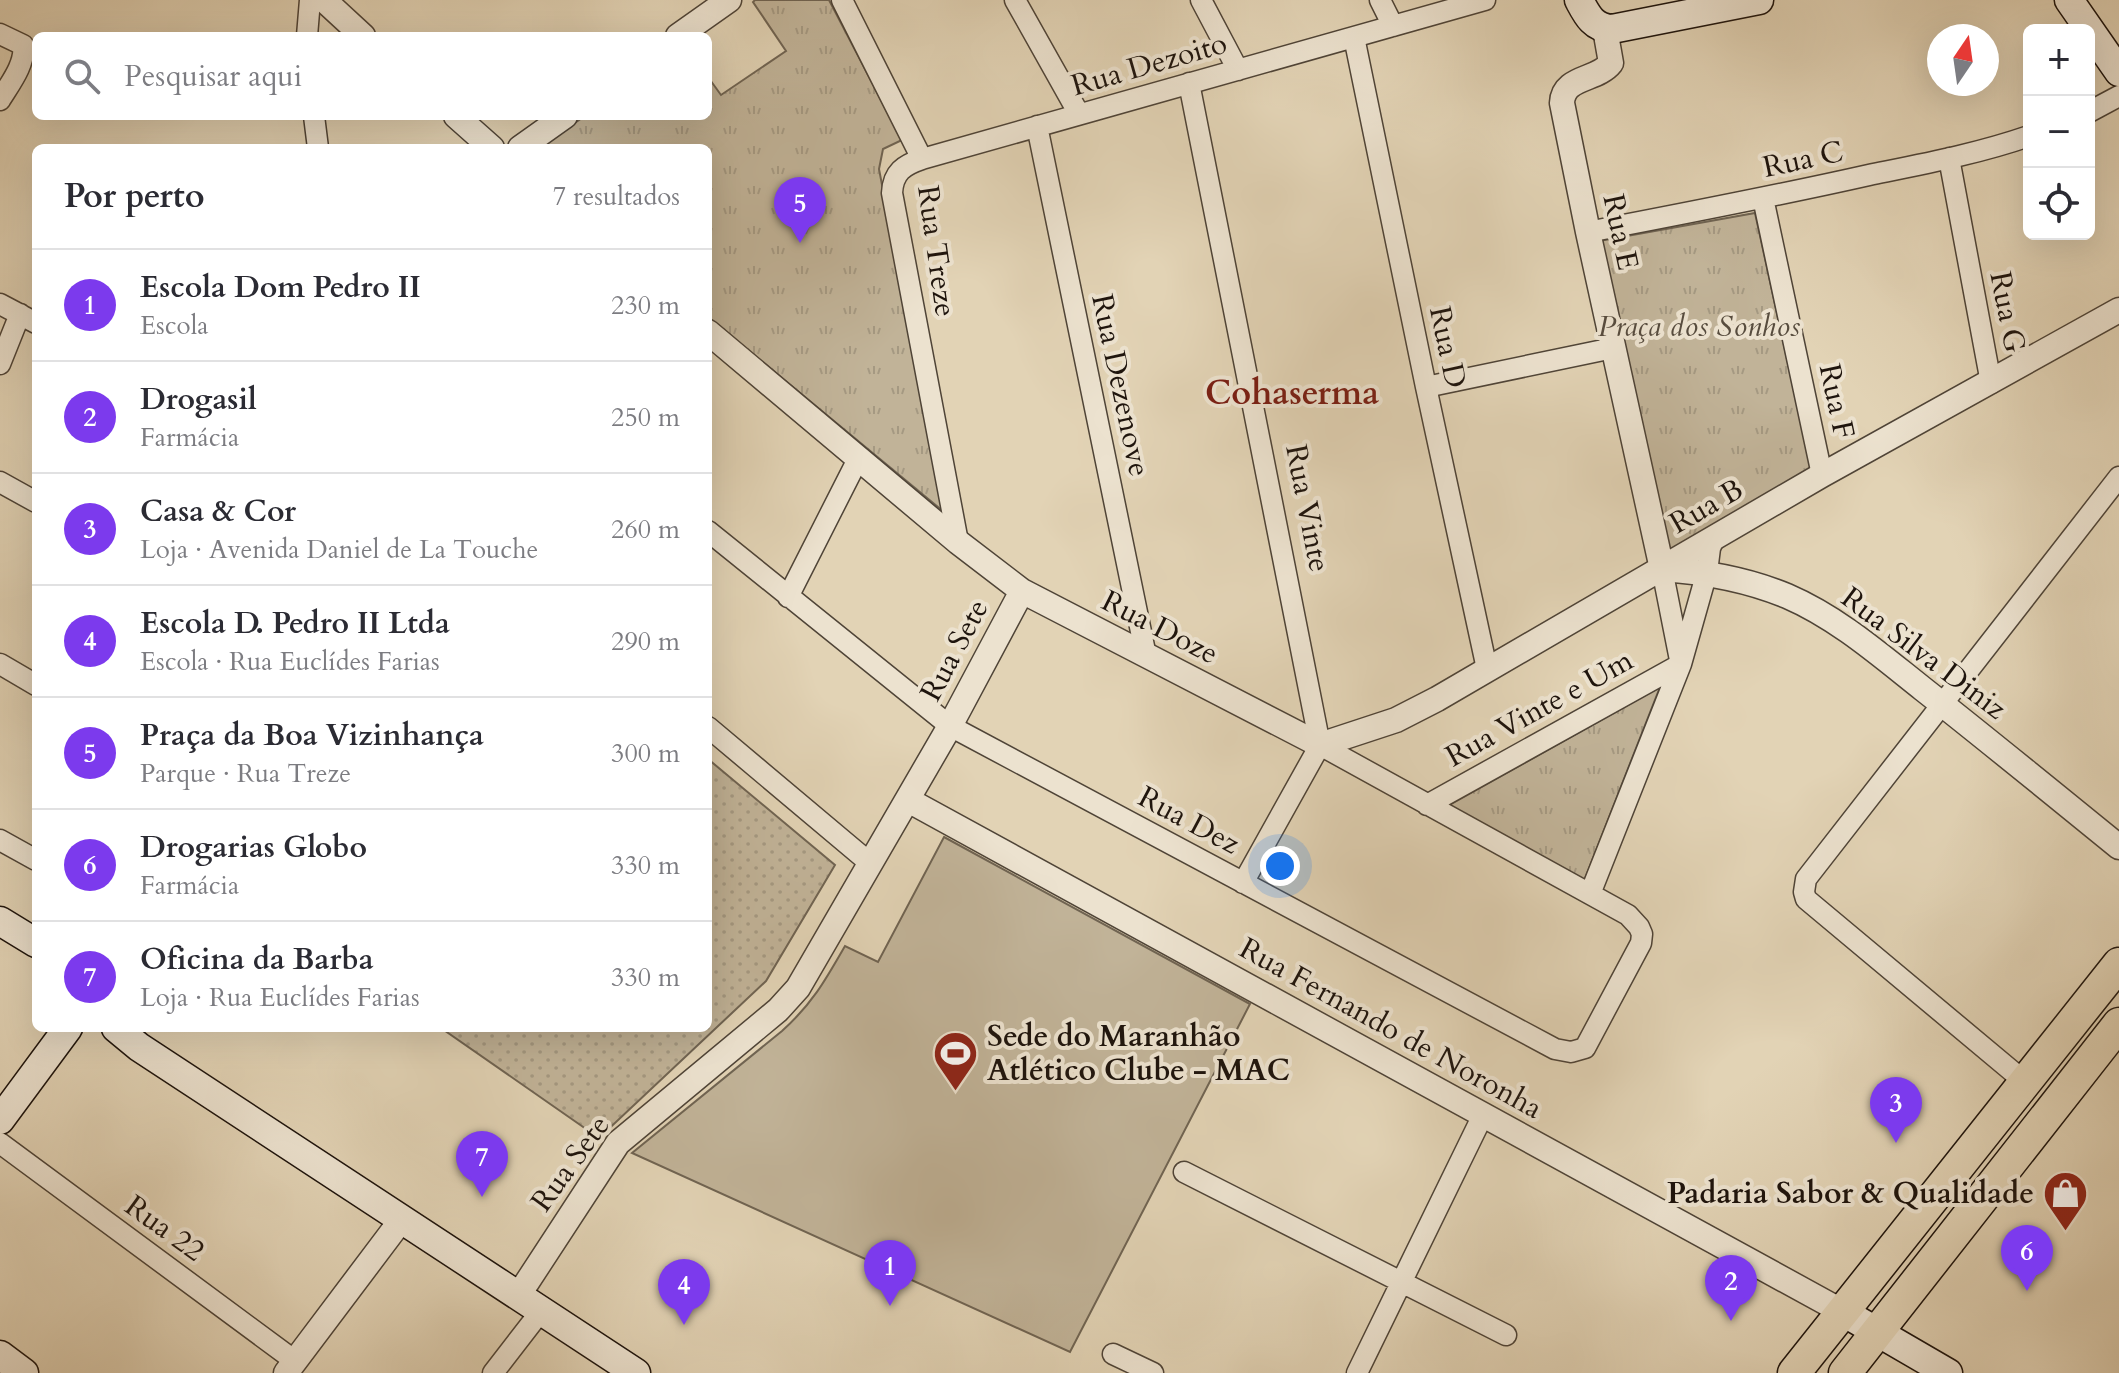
<!DOCTYPE html>
<html lang="pt">
<head>
<meta charset="utf-8">
<style>
	body { margin:0; font-family:Cardo,serif; background:#f7f7f7; color:#2b2b33 }
	.controls { position:absolute; right:24px; top:24px; display:grid; overflow:hidden; border-radius:12px; box-shadow:0 8px 32px #0002 }
	.controls button { width:72px; height:72px; display:grid; place-items:center; padding:0; border:0; border-bottom:2px solid #e1e1e2; background:#fff; color:#2b2b33; font:40px sans-serif }
	.compass { position:absolute; left:1927px; top:24px; width:72px; height:72px; border-radius:50%; background:#fff; box-shadow:0 8px 32px #0002; rotate:13deg }
	.you { position:absolute; left:1280px; top:866px; width:28px; height:28px; margin:-20px; border:6px solid #fff; border-radius:50%; background:#1a73e8; box-shadow:0 0 0 12px #1a73e833 }
	.badge { display:grid; place-items:center; width:52px; height:52px; border-radius:50%; background:#7c3aed; color:#fff; font-size:26px; font-weight:700 }
	.pin { position:absolute; translate:-50% -66px; filter:drop-shadow(0 2px 4px #0008) }
	.pin::after { content:''; position:absolute; top:42px; width:28px; height:24px; background:inherit; clip-path:polygon(0 0,100% 0,50% 100%) }
	.list { margin:0; padding:0; list-style:none }
	h2 { display:flex; justify-content:space-between; align-items:center; height:104px; margin:0; padding:0 32px; font-size:34px }
	h2 small { font-size:26px; font-weight:400; color:#7c7c81 }
	.list li { display:grid; grid-template-columns:52px 1fr auto; gap:24px; align-items:center; box-sizing:border-box; height:112px; padding:0 32px; border-top:2px solid #e1e1e2 }
	.list b { display:block; font-size:30px; white-space:nowrap }
	.list p { margin:0; font-size:26px; white-space:nowrap; color:#7c7c81 }
	.list em { font-size:26px; font-style:normal; color:#7c7c81 }
	.icon { flex:none; width:44px; height:44px; fill:none; stroke:currentColor; stroke-width:2; stroke-linecap:round; stroke-linejoin:round }
	.map { position:relative; flex:none; width:2119px; height:1373px; overflow:hidden }
	.search { position:absolute; background:#fff; box-shadow:0 8px 32px #0002; left:32px; top:32px; width:680px; height:88px; display:flex; align-items:center; gap:20px; box-sizing:border-box; padding:0 28px; border-radius:12px; color:#7c7c81; font-size:30px }
	.panel { position:absolute; background:#fff; box-shadow:0 8px 32px #0002; left:32px; top:144px; width:680px; height:888px; border-radius:12px }
	.map>svg:first-child { display:block }
	.grass { fill:url(#grass-dots); stroke:#706452; stroke-width:2 }
	.park { fill:url(#park-tufts); stroke:#706452; stroke-width:2 }
	.pitch { fill:#c1b398; stroke:#706452; stroke-width:2 }
	.lines { fill:none; stroke-linecap:round; stroke-linejoin:round }
	.minor-casing { stroke:#4f4437; stroke-width:23 }
	.tertiary-casing { stroke:#4f4437; stroke-width:27 }
	.secondary-casing { stroke:#1e140d; stroke-width:31 }
	.primary-casing { stroke:#1e140d; stroke-width:35 }
	.minor { stroke:#ece2cf; stroke-width:20 }
	.tertiary { stroke:#ece2cf; stroke-width:24 }
	.secondary { stroke:#ece2cf; stroke-width:28 }
	.primary { stroke:#e2d3b5; stroke-width:32 }
	.labels { text-anchor:middle; stroke-width:8; stroke-linejoin:round; paint-order:stroke }
	.street-label { font-size:30px; fill:#1e140d; stroke:#ece2cf }
	.park-label { font-size:30px; font-style:italic; fill:#574c3e; stroke:#ece2cf }
	.poi-label { font-size:30px; font-weight:bold; fill:#1e140d; stroke:#ece2cf; text-anchor:start }
	.quarter-label { font-size:34px; font-weight:bold; fill:#7a1f14; stroke:#ece2cf }
</style>
</head>
<body>
<div class="map">
<svg width="2119" height="1373" viewBox="0 0 2119 1373">
	<defs>
		<pattern id="grass-dots" width="8" height="8" patternUnits="userSpaceOnUse" patternTransform="scale(2)"><rect width="8" height="8" fill="#c1b398"/><path d="M2 2h.1M6 6h.1" fill="none" stroke="#a59982" stroke-width="1.8" stroke-linecap="round"/></pattern>
		<pattern id="park-tufts" width="24" height="20" patternUnits="userSpaceOnUse" patternTransform="scale(2)"><rect width="24" height="20" fill="#c1b398"/><path d="M3 7l-1-3M5 7V3M7 7l1-3M15 17l-1-3M17 17v-4M19 17l1-3" fill="none" stroke="#a59982"/></pattern>
	</defs>
	<rect width="100%" height="100%" fill="#e2d3b5"/>
	<filter id="stains"><feTurbulence type="fractalNoise" baseFrequency=".0025" numOctaves="4"/><feColorMatrix values="0 0 0 0 .2 0 0 0 0 .09 0 0 0 0 .02 0 0 0 .5 -.17"/></filter>
	<radialGradient id="worn" r=".72"><stop offset=".6" stop-color="#630" stop-opacity="0"/><stop offset="1" stop-color="#630" stop-opacity=".3"/></radialGradient>
	<!-- grass -->
	<path class="grass" d="M708,759L835,865L766,981L599,1138L441,1028H708Z"/>
	<!-- park -->
	<path class="park" d="M755,0H829L902,140L883,149L879,169L944,512L708,317V148H538L585,116H708V77L721,95L786,51L753,2Z
		M1755,213L1812,473L1669,553L1599,241Z
		M1660,687L1584,881L1446,807Z"/>
	<!-- pitch -->
	<path class="pitch" d="M944,837L1250,1004L1070,1352L632,1153L782,1031C812,1004 825,981 845,946L878,962Z"/>
	<g class="lines">
		<defs>
			<path id="minor" d="M842,0L922,159
				M1015,0L1079,114
				M1201,0L1238,70
				M1380,0L1393,26
				M0,34L23,45C26,64 9,85 0,100
				M307,36L310,0
				M1354,37L1426,387L1487,669
				M1189,83L1320,745L1243,883
				M2089,112L2119,96
				M314,116L318,148
				M1037,126L1146,656
				M1949,158L1991,383
				M1763,198L1822,475
				M1588,232C1682,214 1776,196 1869,175C1923,164 1977,154 2029,136
				M0,304L36,323
				M0,364L20,314
				M1426,387L1613,348
				M0,482L36,502
				M708,531L950,726L1555,1049L1571,1052L1585,1048L1641,943L1642,934L1639,927L1628,915L1320,745
				M958,542L892,193C893,172 904,165 922,159L1485,0
				M1662,569L1680,660
				M788,597L858,459
				M0,664L36,685
				M708,727L871,864
				M1427,805L1681,664
				M0,840L36,860
				M1590,894L1681,664L1707,572L1710,548L1714,539
				M2025,1082L1806,899L1804,892L1806,879L2119,477
				M0,1143L295,1361
				M1184,1172L1506,1335
				M1113,1354L1153,1373
				M493,1373L541,1311
				M1357,1373L1483,1115"/>
			<path id="tertiary" d="M324,0L363,36
				M1605,29L1611,63C1597,81 1563,76 1562,103L1588,232L1662,569
				M678,36L729,0
				M456,116L492,148
				M520,148L565,116
				M708,332L958,542L1022,591L1320,745L1396,720L1437,699L1822,475L2119,310
				M1662,569C1706,572 1746,579 1787,596C1838,618 1880,655 1923,689C1989,741 2054,794 2119,847
				M908,800L1843,1312
				M518,1296L618,1143L778,1010L798,988L950,726L1022,591
				M286,1373L402,1219"/>
			<path id="secondary" d="M1579,0C1587,15 1593,28 1612,29L1759,0
				M2069,0L2119,72
				M0,921L36,943
				M116,1028L139,1047L636,1373
				M0,1120L68,1028
				M1843,1312L1948,1373
				M0,1355L24,1373"/>
			<path id="primary" d="M1794,1373L2119,964
				M1845,1373L2119,1024"/>
		</defs>
		<!-- minor casing -->
		<use href="#minor" class="minor-casing"/>
		<!-- tertiary casing -->
		<use href="#tertiary" class="tertiary-casing"/>
		<!-- secondary casing -->
		<use href="#secondary" class="secondary-casing"/>
		<!-- primary casing -->
		<use href="#primary" class="primary-casing"/>
		<!-- minor -->
		<use href="#minor" class="minor"/>
		<!-- tertiary -->
		<use href="#tertiary" class="tertiary"/>
		<!-- secondary -->
		<use href="#secondary" class="secondary"/>
		<!-- primary -->
		<use href="#primary" class="primary"/>
	</g>
	<!-- icons -->
	<defs>
		<symbol id="stadium-pin" viewBox="-11 -11 22 30"><path d="M0 17L-7.5 6A9.5 9.5 0 1 1 7.5 6Z" fill="#8f2418" stroke="#ece2cf"/><path d="M0-5a6.5 5 0 1 0 0 10a6.5 5 0 1 0 0-10ZM-3.5-1.8h7v3.6h-7Z" fill="#fff"/></symbol>
		<symbol id="shop-pin" viewBox="-11 -11 22 30"><path d="M0 17L-7.5 6A9.5 9.5 0 1 1 7.5 6Z" fill="#8f2418" stroke="#ece2cf"/><path d="M-5-2.5h2.3a2.7 3.5 0 0 1 5.4 0H5L5.5 6h-11ZM-1.5-2.5h3a1.5 2.3 0 0 0-3 0Z" fill="#fff"/></symbol>
	</defs>
	<g fill-rule="evenodd">
		<use href="#stadium-pin" x="930" y="1028" width="51" height="69"/>
		<use href="#shop-pin" x="2040" y="1168" width="51" height="69"/>
	</g>
	<g class="labels">
		<!-- street labels -->
		<g class="street-label">
			<text transform="translate(1149 64) rotate(-16)" y="10">Rua Dezoito</text>
			<text transform="translate(1803 159) rotate(-12)" y="10">Rua C</text>
			<text transform="translate(1621 232) rotate(78)" y="10">Rua E</text>
			<text transform="translate(937 251) rotate(82)" y="10">Rua Treze</text>
			<text transform="translate(2008 312) rotate(79)" y="10">Rua G</text>
			<text transform="translate(1448 347) rotate(78)" y="10">Rua D</text>
			<text transform="translate(1121 385) rotate(78)" y="10">Rua Dezenove</text>
			<text transform="translate(1837 401) rotate(78)" y="10">Rua F</text>
			<text transform="translate(1706 506) rotate(-30)" y="10">Rua B</text>
			<text transform="translate(1308 508) rotate(79)" y="10">Rua Vinte</text>
			<text transform="translate(1160 627) rotate(27)" y="10">Rua Doze</text>
			<text transform="translate(954 650) rotate(-62)" y="10">Rua Sete</text>
			<text transform="translate(1924 653) rotate(37)" y="10">Rua Silva Diniz</text>
			<text transform="translate(1539 708) rotate(-29)" y="10">Rua Vinte e Um</text>
			<text transform="translate(1189 820) rotate(28)" y="10">Rua Dez</text>
			<text transform="translate(1391 1028) rotate(29)" y="10">Rua Fernando de Noronha</text>
			<text transform="translate(570 1163) rotate(-54)" y="10">Rua Sete</text>
			<text transform="translate(165 1228) rotate(36)" y="10">Rua 22</text>
		</g>
		<!-- park labels -->
		<g class="park-label">
			<text x="1699" y="336">Praça dos Sonhos</text>
		</g>
		<!-- poi labels -->
		<g class="poi-label">
			<text x="987" y="1046">Sede do Maranhão<tspan x="987" dy="34">Atlético Clube - MAC</tspan></text>
			<text x="2034" y="1203" text-anchor="end">Padaria Sabor &amp; Qualidade</text>
		</g>
		<!-- quarter labels -->
		<g class="quarter-label">
			<text x="1292" y="404">Cohaserma</text>
		</g>
	</g>
	<rect width="100%" height="100%" filter="url(#stains)"/>
	<rect width="100%" height="100%" fill="url(#worn)"/>
</svg>
<div class="controls">
<button>+</button>
<button>−</button>
<button><svg class="icon" aria-label="locate" viewBox="0 0 24 24"><circle cx="12" cy="12" r="6"/><path d="M12 2v4M12 18v4M2 12h4M18 12h4"/></svg></button>
</div>
<svg class="compass" viewBox="-18 -18 36 36"><path d="M0-13l5 13h-10z" fill="#e53935"/><path d="M0 13l5-13h-10z" fill="#7c7c81"/></svg>
<div class="you"></div>
<div class="pin badge" style="left:890px;top:1306px">1</div>
<div class="pin badge" style="left:1731px;top:1321px">2</div>
<div class="pin badge" style="left:1896px;top:1143px">3</div>
<div class="pin badge" style="left:684px;top:1325px">4</div>
<div class="pin badge" style="left:800px;top:243px">5</div>
<div class="pin badge" style="left:2027px;top:1291px">6</div>
<div class="pin badge" style="left:482px;top:1197px">7</div>
<div class="search"><svg class="icon" aria-label="search" viewBox="0 0 24 24"><circle cx="10" cy="10" r="6"/><path d="M15 15l6 6"/></svg>Pesquisar aqui</div>
<section class="panel">
<h2>Por perto<small>7 resultados</small></h2>
<ul class="list">
<li><span class="badge">1</span><div><b>Escola Dom Pedro II</b><p>Escola</p></div><em>230 m</em></li>
<li><span class="badge">2</span><div><b>Drogasil</b><p>Farmácia</p></div><em>250 m</em></li>
<li><span class="badge">3</span><div><b>Casa &amp; Cor</b><p>Loja · Avenida Daniel de La Touche</p></div><em>260 m</em></li>
<li><span class="badge">4</span><div><b>Escola D. Pedro II Ltda</b><p>Escola · Rua Euclídes Farias</p></div><em>290 m</em></li>
<li><span class="badge">5</span><div><b>Praça da Boa Vizinhança</b><p>Parque · Rua Treze</p></div><em>300 m</em></li>
<li><span class="badge">6</span><div><b>Drogarias Globo</b><p>Farmácia</p></div><em>330 m</em></li>
<li><span class="badge">7</span><div><b>Oficina da Barba</b><p>Loja · Rua Euclídes Farias</p></div><em>330 m</em></li>
</ul>
</section>
</div>
</body>
</html>
